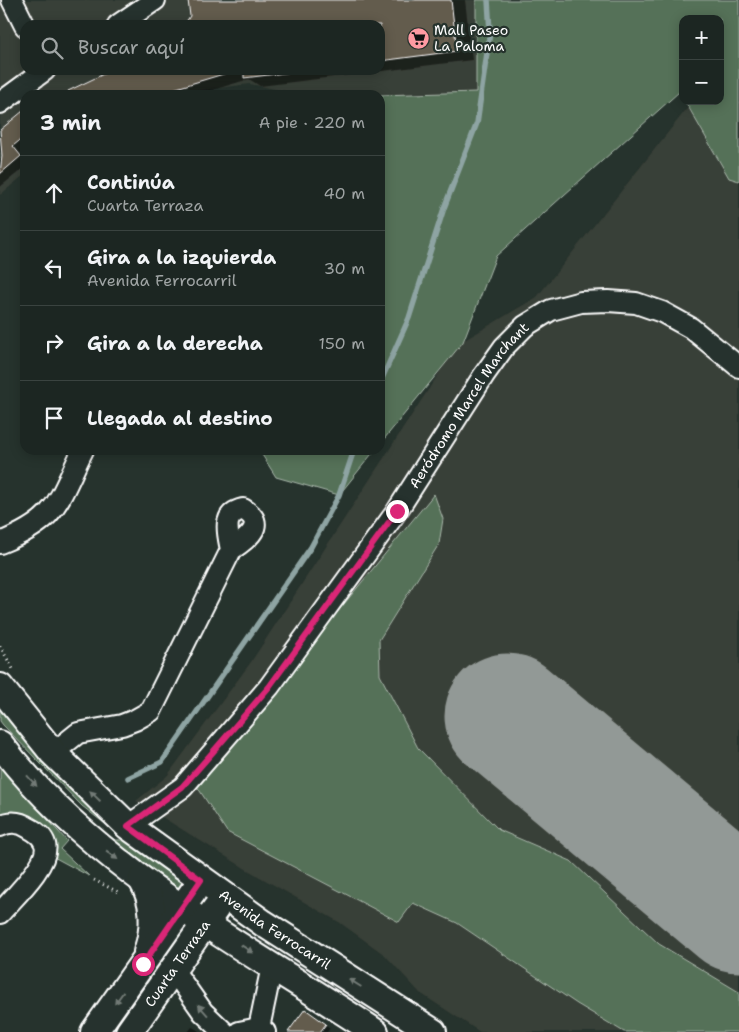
<!DOCTYPE html>
<html lang="es">
<head>
<meta charset="utf-8">
<style>
	body { margin:0; font-family:"Shantell Sans",sans-serif; background:#252e2a; color:#f1f3f6 }
	.controls { position:absolute; right:15px; top:15px; display:grid; overflow:hidden; border-radius:10px; box-shadow:0 2px 12px #0003 }
	.controls button { width:45px; height:45px; display:grid; place-items:center; padding:0; border:0; border-bottom:1px solid #3a4340; background:#1c2622; color:#f1f3f6; font:25px sans-serif }
	.stop { position:absolute; width:15px; height:15px; margin:-11px; border:4px solid #db2777; border-radius:50%; background:#fff }
	.stop.end { background:#db2777; border-color:#fff; box-shadow:0 1px 5px #0008 }
	.list { margin:0; padding:0; list-style:none }
	h2 { display:flex; justify-content:space-between; align-items:center; height:65px; margin:0; padding:0 20px; font-size:21px }
	h2 small { font-size:16px; font-weight:400; color:#a0a5a5 }
	.list li { display:grid; grid-template-columns:32px 1fr auto; gap:15px; align-items:center; box-sizing:border-box; height:75px; padding:0 20px; border-top:1px solid #3a4340 }
	.list b { display:block; font-size:19px; white-space:nowrap }
	.list p { margin:0; font-size:16px; white-space:nowrap; color:#a0a5a5 }
	.list em { font-size:16px; font-style:normal; color:#a0a5a5 }
	.icon { flex:none; width:28px; height:28px; fill:none; stroke:currentColor; stroke-width:2; stroke-linecap:round; stroke-linejoin:round }
	.map { position:relative; flex:none; width:739px; height:1032px; overflow:hidden }
	.search { position:absolute; background:#1c2622; box-shadow:0 2px 12px #0003; left:20px; top:20px; width:365px; height:55px; display:flex; align-items:center; gap:12px; box-sizing:border-box; padding:0 18px; border-radius:15px; color:#a0a5a5; font-size:19px }
	.panel { position:absolute; background:#1c2622; box-shadow:0 2px 12px #0003; left:20px; top:90px; width:365px; height:365px; border-radius:15px }
	.map>svg:first-child { display:block }
	.built { fill:#393f37; fill-rule:evenodd }
	.green { fill:#557158; stroke:#aab8ac }
	.shadow { fill:#0007 }
	.lines { fill:none; stroke-linecap:round; stroke-linejoin:round }
	.stream { stroke:#8ea4a3; stroke-width:5.5 }
	.runway { stroke:#929996; stroke-width:125 }
	.building { fill:#645b4e; stroke:#fff }
	.minor-casing { stroke:#fff; stroke-width:24 }
	.major-casing { stroke:#fff; stroke-width:30 }
	.path { stroke:#fff; stroke-width:3; stroke-dasharray:1 4; stroke-linecap:butt }
	.minor { stroke:#26332d; stroke-width:20 }
	.major { stroke:#26332d; stroke-width:26 }
	.oneway { fill:#727a76 }
	.route { stroke:#db2777; stroke-width:6 }
	.labels { text-anchor:middle; stroke-width:4.5; stroke-linejoin:round; paint-order:stroke }
	.poi-label { font-size:14px; fill:#fff; stroke:#26332d; text-anchor:start }
	.street-label { font-size:14px; fill:#fff; stroke:#26332d }
</style>
</head>
<body>
<div class="map">
<svg width="739" height="1032" viewBox="0 0 739 1032">
	<rect width="100%" height="100%" fill="#26332d"/>
	<filter id="ink" filterUnits="userSpaceOnUse"><feTurbulence type="fractalNoise" baseFrequency=".02" numOctaves="2"/><feDisplacementMap in="SourceGraphic" scale="10" xChannelSelector="R" yChannelSelector="G"/><feConvolveMatrix kernelMatrix="1 2 1 2 8 2 1 2 1" color-interpolation-filters="sRGB"/></filter>
	<g filter="url(#ink)">
		<!-- built -->
		<path class="built" d="M0,0H591L546,128L380,95H304L250,84L163,95H25V174L0,195ZM25,25H380V70H25Z
			M739,45V1032H480L420,993L385,955L339,922L246,869L136,801L167,776L251,662L458,344L537,297L693,101H720Z"/>
		<!-- green -->
		<path class="green" d="M476,0H739V181L729,178L685,101H720V19H683V98L679,92L496,256L463,342L380,444V95L476,92Z
			M259,450H375L339,495L276,477Z
			M434,494L443,519L439,544L379,640L380,675L418,748L499,830L571,861L659,944L739,992V1032H624L577,1004L457,923L413,903L399,922L227,832L196,785Z
			M0,705L111,826L109,827L82,806L3,725L0,721Z
			M0,767L67,841L60,849L89,876L50,855L0,817Z
			M112,840H128L186,882L182,895Z"/>
		<!-- shadow -->
		<path class="shadow" d="M190,0H465L472,60L260,86L249,79L196,95H71L115,70H380V25H185L191,16Z
			M23,112L25,150L22,152L25,156V167L0,187V159L4,156L0,152V132Z
			M309,1013L330,1028L327,1032H290Z
			M192,1027L196,1029L200,1032H188Z"/>
		<g class="lines">
			<!-- stream -->
			<path class="stream" d="M380,383L409,318L444,208L477,123L490,32L488,0
				M128,778L162,762L311,547L339,495L354,450"/>
			<!-- runway -->
			<path class="runway" d="M507,716L739,910"/>
		</g>
		<!-- building -->
		<path class="building" d="M188,0H451L457,51L380,61V25H184L190,16Z
			M112,70H237L153,95H70L68,91Z
			M244,70H309L244,78Z
			M23,111L25,136L13,146L21,156L0,174L2,156L0,130Z
			M305,1009L326,1024L320,1032H288Z"/>
		<g class="lines">
			<defs>
				<g id="minor">
					<path d="M12,0L25,26"/>
					<path d="M118,25L155,0"/>
					<path d="M0,103L45,70"/>
					<path d="M0,543C59,519 57,502 83,450"/>
					<path d="M53,753L78,733L122,725L135,720L151,711L231,550C246,540 269,524 243,509C221,514 228,533 231,550"/>
					<path d="M0,826C10,821 20,822 29,828C35,831 43,837 45,844C51,863 12,899 0,913"/>
					<path id="s1" d="M128,826L183,787L269,687L397,511L484,375L504,347L525,326L551,310L581,302L608,301L636,303L662,312L691,328L739,367"/>
					<path d="M174,971L203,1012L224,1032"/>
					<path d="M239,1032L259,1028"/>
					<path d="M265,1032L259,1028L272,966"/>
				</g>
				<g id="major">
					<path id="s2" d="M0,687L53,753L128,826L263,923L433,1032"/>
					<path d="M0,744C93,868 248,948 375,1032"/>
					<path d="M142,880C155,902 155,928 147,952"/>
					<path d="M94,1032L193,892"/>
					<path id="s3" d="M129,1032L216,908"/>
				</g>
			</defs>
			<!-- minor casing -->
			<use href="#minor" class="minor-casing"/>
			<!-- major casing -->
			<use href="#major" class="major-casing"/>
			<!-- path -->
			<path class="path" d="M0,646L13,669
				M94,880L118,892"/>
			<!-- minor -->
			<use href="#minor" class="minor"/>
			<!-- major -->
			<use href="#major" class="major"/>
		</g>
		<!-- one-way arrows -->
		<defs><path id="oneway-solid" d="M-6-.8H1V-3.2L6.5 0L1 3.2V.8H-6Z" transform="scale(1.25)"/></defs>
		<g class="oneway">
			<use href="#oneway-solid" transform="translate(32 781) rotate(48)"/>
			<use href="#oneway-solid" transform="translate(95 796) rotate(-136)"/>
			<use href="#oneway-solid" transform="translate(112 855) rotate(38)"/>
			<use href="#oneway-solid" transform="translate(247 949) rotate(33)"/>
			<use href="#oneway-solid" transform="translate(355 983) rotate(-148)"/>
			<use href="#oneway-solid" transform="translate(119 998) rotate(126)"/>
			<use href="#oneway-solid" transform="translate(203 1010) rotate(-131)"/>
		</g>
	</g>
	<g class="lines" filter="url(#ink)">
		<!-- route -->
		<path class="route" d="M143,964L201,880L128,826L182,787L212,753L269,687L397,511"/>
	</g>
	<!-- icons -->
	<defs>
		<symbol id="supermarket-disc" viewBox="-11 -11 22 22"><circle r="9.5" fill="#ff9aa2" stroke="#26332d"/><path d="M-6-5.5h2.5l.6 2H6L4.5 2H-2.5L-4.4-4H-6ZM-1.5 3.2a1.3 1.3 0 1 0 .1 0ZM3 3.2a1.3 1.3 0 1 0 .1 0Z" fill="#111"/></symbol>
	</defs>
	<g fill-rule="evenodd">
		<use href="#supermarket-disc" x="406" y="26" width="25" height="25"/>
	</g>
	<g class="labels">
		<!-- poi labels -->
		<g class="poi-label">
			<text x="434" y="35">Mall Paseo<tspan x="434" dy="16">La Paloma</tspan></text>
		</g>
		<!-- street labels -->
		<g class="street-label">
			<text dy="5" stroke="none"><textPath href="#s1" startOffset="545">Aeródromo Marcel Marchant</textPath></text>
			<text dy="5" stroke="none"><textPath href="#s2" startOffset="369">Avenida Ferrocarril</textPath></text>
			<text dy="5" stroke="none"><textPath href="#s3" startOffset="84">Cuarta Terraza</textPath></text>
		</g>
	</g>
</svg>
<div class="controls">
<button>+</button>
<button>−</button>
</div>
<div class="stop" style="left:143px;top:964px"></div>
<div class="stop end" style="left:397px;top:511px"></div>
<div class="search"><svg class="icon" aria-label="search" viewBox="0 0 24 24"><circle cx="10" cy="10" r="6"/><path d="M15 15l6 6"/></svg>Buscar aquí</div>
<section class="panel">
<h2>3 min<small>A pie · 220 m</small></h2>
<ul class="list">
<li><svg class="icon" aria-label="ahead" viewBox="0 0 24 24"><path d="M12 20V5M6 11l6-6 6 6"/></svg><div><b>Continúa</b><p>Cuarta Terraza</p></div><em>40 m</em></li>
<li><svg class="icon" aria-label="left" viewBox="0 0 24 24"><path d="M17 20v-9H6M10 6l-5 5 5 5"/></svg><div><b>Gira a la izquierda</b><p>Avenida Ferrocarril</p></div><em>30 m</em></li>
<li><svg class="icon" aria-label="right" viewBox="0 0 24 24"><path d="M7 20v-9h11M14 6l5 5-5 5"/></svg><div><b>Gira a la derecha</b></div><em>150 m</em></li>
<li><svg class="icon" aria-label="arrive" viewBox="0 0 24 24"><path d="M6 21V4h12l-3 4 3 4H6"/></svg><div><b>Llegada al destino</b></div></li>
</ul>
</section>
</div>
</body>
</html>
